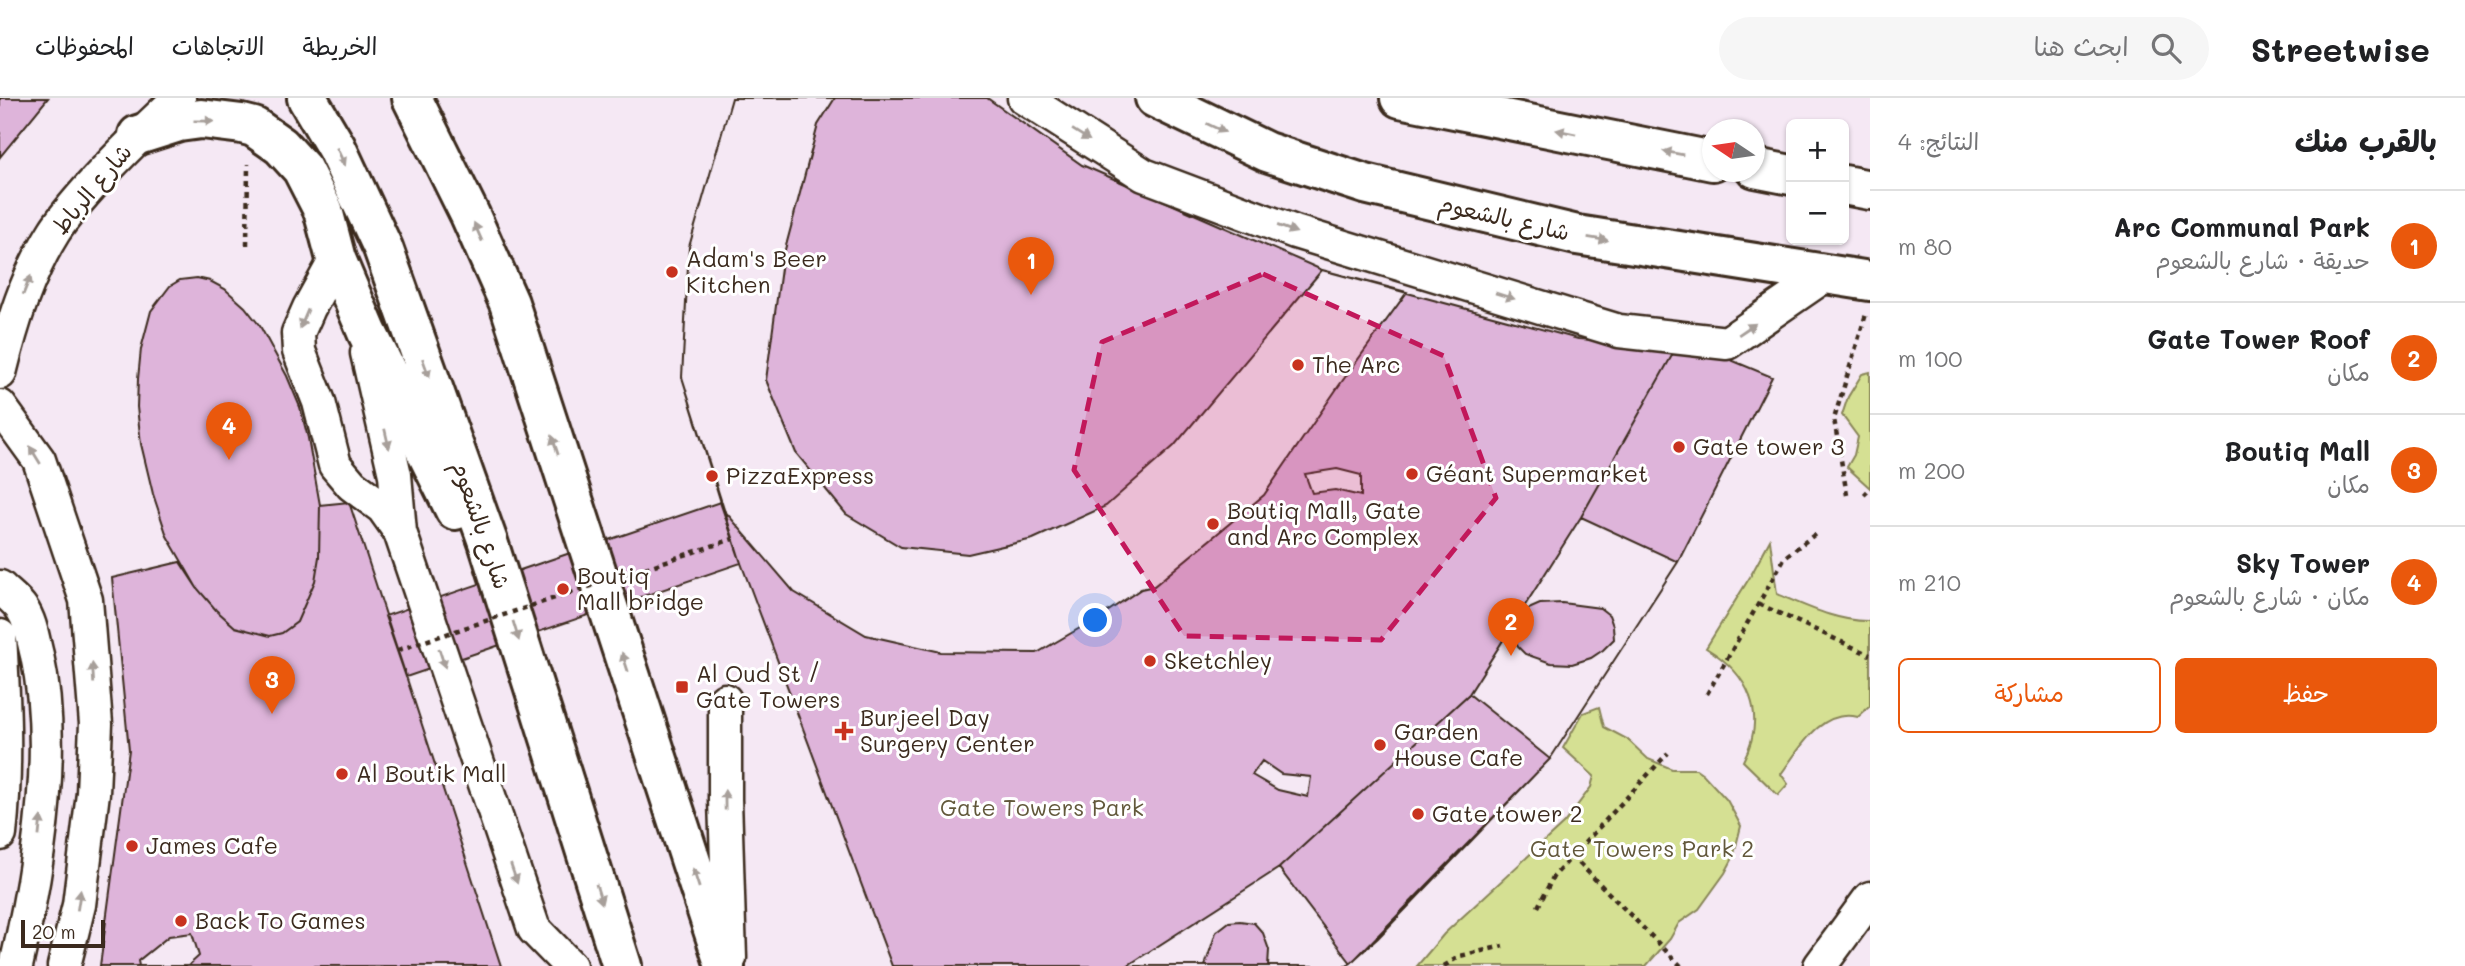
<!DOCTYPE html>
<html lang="ar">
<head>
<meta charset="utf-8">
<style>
	body { margin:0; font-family:Mali,"Playpen Sans Arabic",sans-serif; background:#f6f6f6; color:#202124; direction:rtl }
	.controls { position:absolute; right:21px; top:21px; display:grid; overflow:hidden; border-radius:10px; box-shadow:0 2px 5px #0004 }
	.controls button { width:63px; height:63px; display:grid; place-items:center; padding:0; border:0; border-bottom:2px solid #e0e0e0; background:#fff; color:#202124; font:35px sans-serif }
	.compass { position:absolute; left:1702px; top:21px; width:63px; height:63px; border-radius:50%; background:#fff; box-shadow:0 2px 5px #0004; rotate:283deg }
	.scale { position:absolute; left:21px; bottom:18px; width:84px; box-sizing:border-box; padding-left:7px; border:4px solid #3b2a1e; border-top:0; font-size:19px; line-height:24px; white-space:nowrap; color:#3b2a1e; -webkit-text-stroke:5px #fff; paint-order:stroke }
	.you { position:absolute; left:1096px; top:523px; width:24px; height:24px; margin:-18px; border:5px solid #fff; border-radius:50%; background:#1a73e8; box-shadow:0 0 0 10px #1a73e833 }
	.badge { display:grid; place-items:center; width:46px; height:46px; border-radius:50%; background:#ea580c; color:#fff; font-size:23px; font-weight:700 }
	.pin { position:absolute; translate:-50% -58px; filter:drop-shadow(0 2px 4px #0008) }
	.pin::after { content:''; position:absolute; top:37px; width:24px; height:21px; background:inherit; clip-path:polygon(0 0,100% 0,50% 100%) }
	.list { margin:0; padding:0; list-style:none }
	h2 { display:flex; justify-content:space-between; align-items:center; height:91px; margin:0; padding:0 28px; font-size:30px }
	h2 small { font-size:23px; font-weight:400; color:#757577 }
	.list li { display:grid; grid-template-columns:46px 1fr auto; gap:21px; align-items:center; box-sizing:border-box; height:112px; padding:0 28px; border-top:2px solid #e0e0e0 }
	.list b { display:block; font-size:26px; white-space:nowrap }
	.list p { margin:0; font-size:23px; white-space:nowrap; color:#757577 }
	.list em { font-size:23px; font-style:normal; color:#757577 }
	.actions { display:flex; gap:14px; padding:21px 28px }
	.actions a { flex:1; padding:16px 0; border:2px solid #ea580c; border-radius:10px; text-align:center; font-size:24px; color:#ea580c }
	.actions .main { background:#ea580c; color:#fff }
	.icon { flex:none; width:38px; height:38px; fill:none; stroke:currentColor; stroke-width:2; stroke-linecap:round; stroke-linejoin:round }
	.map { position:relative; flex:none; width:1870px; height:868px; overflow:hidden; direction:ltr }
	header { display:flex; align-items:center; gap:42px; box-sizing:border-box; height:98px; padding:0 35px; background:#fff; border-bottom:2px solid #e0e0e0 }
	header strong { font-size:33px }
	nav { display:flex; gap:38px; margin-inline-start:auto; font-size:24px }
	.search { width:490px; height:63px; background:#f6f6f6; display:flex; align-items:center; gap:18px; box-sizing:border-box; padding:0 24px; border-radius:38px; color:#757577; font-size:26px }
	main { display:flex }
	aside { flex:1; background:#fff }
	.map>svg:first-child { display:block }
	.green { fill:#d5e093; stroke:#888558; stroke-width:2 }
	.building { fill:#deb4da; stroke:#3b2a1e; stroke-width:2; fill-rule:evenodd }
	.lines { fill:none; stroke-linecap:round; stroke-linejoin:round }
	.minor-casing { stroke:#3b2a1e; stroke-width:37 }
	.major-casing { stroke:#3b2a1e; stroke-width:44 }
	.path { stroke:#3b2a1e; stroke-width:4.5; stroke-dasharray:5 5; stroke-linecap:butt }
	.minor { stroke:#fff; stroke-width:32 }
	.major { stroke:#fff; stroke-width:38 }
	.path-bridge { stroke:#3b2a1e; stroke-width:4.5; stroke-dasharray:5 5; stroke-linecap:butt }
	.oneway { fill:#a79f9a }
	.marked { fill:#c2185b; fill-opacity:0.2; stroke:#c2185b; stroke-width:5; stroke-dasharray:14 9; stroke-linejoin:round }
	.poi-dot { fill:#c8321e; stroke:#fff; stroke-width:2.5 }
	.labels { text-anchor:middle; stroke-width:6; stroke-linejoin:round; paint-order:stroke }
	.street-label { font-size:23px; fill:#3b2a1e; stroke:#fff }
	.poi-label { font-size:23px; fill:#3b2a1e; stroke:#fff; text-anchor:start }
	.park-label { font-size:23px; fill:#62583b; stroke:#fff }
</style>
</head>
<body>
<header>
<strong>Streetwise</strong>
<div class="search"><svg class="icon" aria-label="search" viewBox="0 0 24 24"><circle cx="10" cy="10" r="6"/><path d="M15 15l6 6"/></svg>ابحث هنا</div>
<nav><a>الخريطة</a><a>الاتجاهات</a><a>المحفوظات</a></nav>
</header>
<main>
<aside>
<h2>بالقرب منك<small>النتائج: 4</small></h2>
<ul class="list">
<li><span class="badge">1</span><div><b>Arc Communal Park</b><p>حديقة · شارع بالشعوم</p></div><em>80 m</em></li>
<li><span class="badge">2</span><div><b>Gate Tower Roof</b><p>مكان</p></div><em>100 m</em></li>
<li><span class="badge">3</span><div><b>Boutiq Mall</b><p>مكان</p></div><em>200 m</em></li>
<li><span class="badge">4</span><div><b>Sky Tower</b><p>مكان · شارع بالشعوم</p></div><em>210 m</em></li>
</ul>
<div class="actions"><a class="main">حفظ</a><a>مشاركة</a></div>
</aside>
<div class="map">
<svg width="1870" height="868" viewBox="0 0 1870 868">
	<rect width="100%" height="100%" fill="#f5e8f4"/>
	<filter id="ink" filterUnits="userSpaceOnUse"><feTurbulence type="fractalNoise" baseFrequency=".0143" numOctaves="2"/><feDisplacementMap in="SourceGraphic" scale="14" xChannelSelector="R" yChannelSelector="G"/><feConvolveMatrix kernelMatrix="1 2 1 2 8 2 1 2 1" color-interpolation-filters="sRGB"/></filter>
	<g filter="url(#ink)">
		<!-- green -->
		<path class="green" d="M1870,274V390L1847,369L1854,357L1858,339L1842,317L1848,299L1862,276Z
			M1770,442L1777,496C1806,508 1838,524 1870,523V608L1858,619C1821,610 1800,650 1781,676L1788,686L1778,697L1743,663C1768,616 1749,576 1706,550L1750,479Z
			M1599,609L1604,629L1627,641L1648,661L1672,671H1696L1703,676L1727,702L1741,728L1733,760L1725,775L1699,811L1679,825L1670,841L1646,868H1417L1444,836L1564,725L1591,689L1594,678L1563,650L1583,615Z"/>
		<!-- building -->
		<path class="building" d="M0,0H48L0,59Z
			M732,0H835L818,27L782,163L766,282L796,355L846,416L901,449L968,456L1033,441L1106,408L1174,348L1322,172L1407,194L1338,289L1264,397L1154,488L1141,491L1104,516L1037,555L941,554L866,537L794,494L723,411L682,279L689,149Z
			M732,0H987L1082,67L1322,172L1578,241L1695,247L1772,279L1678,464L1550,661L1378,840L1347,868H892L741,465L682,279L689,149Z
			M197,180L210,183L225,191L245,209L260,228L287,278L300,309L308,340L320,407L319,459L315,483L297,524L282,535L270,538L235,529L216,512L197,490L167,438L153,396L141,346L137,309L138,281L141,251L151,213L170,188L180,182Z
			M1679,245L1695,247L1772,279L1678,464L1550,661L1378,840L1347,868H1268L1269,852L1263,835L1254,825L1240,823L1229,824L1216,834L1205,868H1127L1279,770L1469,596L1581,419ZM1562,505L1600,510L1609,517L1613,528L1614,541L1603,552L1591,560L1572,566L1551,565L1525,556L1518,549L1513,539L1514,525L1524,513L1540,506Z
			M1679,245L1695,247L1772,279L1678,464L1581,419Z
			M1337,371L1361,377V398L1335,392L1312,395L1305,376Z
			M349,404L501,868H100L129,652L112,480L180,464L197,490L216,512L235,529L270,538L282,535L297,524L315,483L319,459L320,407Z
			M720,404L741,465L406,579L385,518Z
			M1469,596L1550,661L1351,865L1279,770Z
			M1262,663L1281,676L1311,679L1308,699L1278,692L1252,677Z
			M192,835L199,858L188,868H139L138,863L169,838Z"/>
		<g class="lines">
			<defs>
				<path id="minor" d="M1024,0L1144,77L1295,134L1619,233L1727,245L1827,176
					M336,161L309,210L298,235L299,253L319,304L335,367L352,387L383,410L400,434
					M367,255L395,377L400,434L534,831L570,868
					M0,275C12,226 27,177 54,134C66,115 83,97 98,80C124,52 151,26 179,0
					M0,308L39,362L86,502L96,626L93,695L79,807L64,868
					M0,489C7,496 17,503 22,511C31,524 33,542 37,557C58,652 38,774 16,868
					M0,538C4,605 7,670 0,736
					M725,602V701L730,860
					M1820,868L1870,800"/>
				<path id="major" d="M307,0L336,49L383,150L488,444L622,868
					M412,0L470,117L509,205L725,868
					M1155,0L1267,54L1365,86L1577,137L1870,183
					M1400,0L1713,63
					M138,37L179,24L201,21L242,26L254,29L281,48L302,71L323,112L336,161L367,234L455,412
					M1755,70L1791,77
					M1844,87L1870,92"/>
			</defs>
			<!-- minor casing -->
			<use href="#minor" class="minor-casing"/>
			<!-- major casing -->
			<use href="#major" class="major-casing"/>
			<!-- path -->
			<path class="path" d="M247,147L248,66
				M1847,397L1834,321L1866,216
				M1864,397L1870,391
				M1759,506L1870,557
				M1707,596L1785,459L1818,434
				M1572,758L1681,868
				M1538,809L1553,779L1668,655
				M1444,868L1460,858L1503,848"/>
			<!-- minor -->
			<use href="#minor" class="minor"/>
			<!-- major -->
			<use href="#major" class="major"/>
			<!-- path-bridge -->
			<path class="path-bridge" d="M398,552L733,441"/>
		</g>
		<!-- one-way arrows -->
		<defs><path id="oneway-solid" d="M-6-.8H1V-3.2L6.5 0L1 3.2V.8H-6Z" transform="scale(1.75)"/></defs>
		<g class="oneway">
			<use href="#oneway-solid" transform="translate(204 23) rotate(1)"/>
			<use href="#oneway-solid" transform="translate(1216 30) rotate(25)"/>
			<use href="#oneway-solid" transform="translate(1566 34) rotate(-168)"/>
			<use href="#oneway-solid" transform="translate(1081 37) rotate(32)"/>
			<use href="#oneway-solid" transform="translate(1673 55) rotate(-170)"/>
			<use href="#oneway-solid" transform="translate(341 59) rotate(65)"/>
			<use href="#oneway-solid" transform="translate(1287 131) rotate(20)"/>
			<use href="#oneway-solid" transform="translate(478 134) rotate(-114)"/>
			<use href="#oneway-solid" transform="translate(1598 141) rotate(9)"/>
			<use href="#oneway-solid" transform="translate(27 187) rotate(-68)"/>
			<use href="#oneway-solid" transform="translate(1505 198) rotate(17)"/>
			<use href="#oneway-solid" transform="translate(304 221) rotate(113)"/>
			<use href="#oneway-solid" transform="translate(1747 231) rotate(-34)"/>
			<use href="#oneway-solid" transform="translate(426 270) rotate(70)"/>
			<use href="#oneway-solid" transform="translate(387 341) rotate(77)"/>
			<use href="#oneway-solid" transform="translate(555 347) rotate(-108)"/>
			<use href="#oneway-solid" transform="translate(35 357) rotate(-122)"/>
			<use href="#oneway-solid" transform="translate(516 533) rotate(73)"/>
			<use href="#oneway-solid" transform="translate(442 560) rotate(72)"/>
			<use href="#oneway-solid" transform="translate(625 564) rotate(-108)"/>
			<use href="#oneway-solid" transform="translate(93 575) rotate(-94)"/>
			<use href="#oneway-solid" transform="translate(725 702) rotate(-91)"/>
			<use href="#oneway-solid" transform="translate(40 728) rotate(-84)"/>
			<use href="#oneway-solid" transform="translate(514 776) rotate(71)"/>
			<use href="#oneway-solid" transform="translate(696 780) rotate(-108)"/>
			<use href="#oneway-solid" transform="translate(599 796) rotate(73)"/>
			<use href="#oneway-solid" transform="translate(79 802) rotate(-81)"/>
		</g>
	</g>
	<!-- marked area -->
	<path class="marked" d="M1263,176L1444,258L1496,400L1381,542L1184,538L1074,372L1102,244Z"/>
	<!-- markers -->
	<g class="poi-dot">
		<circle cx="672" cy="174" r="7"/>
		<circle cx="1298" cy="267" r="7"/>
		<circle cx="1679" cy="349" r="7"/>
		<circle cx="1412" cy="376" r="7"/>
		<circle cx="712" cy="378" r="7"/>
		<circle cx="1213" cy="426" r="7"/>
		<circle cx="563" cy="491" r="7"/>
		<circle cx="1150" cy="563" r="7"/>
		<rect x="675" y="582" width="14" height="14" rx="3.5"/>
		<path d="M840.5 622.5h7v7h7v7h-7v7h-7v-7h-7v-7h7z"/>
		<circle cx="1380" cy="647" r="7"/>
		<circle cx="342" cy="676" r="7"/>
		<circle cx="1418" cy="716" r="7"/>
		<circle cx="132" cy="748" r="7"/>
		<circle cx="181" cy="823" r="7"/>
	</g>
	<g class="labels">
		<!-- street labels -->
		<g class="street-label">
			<text transform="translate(92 91) rotate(-50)" y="8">شارع الرباط</text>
			<text transform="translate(1504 120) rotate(13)" y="8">شارع بالشعوم</text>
			<text transform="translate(481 427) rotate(71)" y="8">شارع بالشعوم</text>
		</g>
		<!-- poi labels -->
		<g class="poi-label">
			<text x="686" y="169">Adam's Beer<tspan x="686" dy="26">Kitchen</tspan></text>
			<text x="1312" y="275">The Arc</text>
			<text x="1693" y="357">Gate tower 3</text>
			<text x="1426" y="384">Géant Supermarket</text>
			<text x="726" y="386">PizzaExpress</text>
			<text x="1227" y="421">Boutiq Mall, Gate<tspan x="1227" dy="26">and Arc Complex</tspan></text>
			<text x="577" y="486">Boutiq<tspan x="577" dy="26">Mall bridge</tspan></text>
			<text x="1164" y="571">Sketchley</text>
			<text x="696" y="584">Al Oud St /<tspan x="696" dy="26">Gate Towers</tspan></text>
			<text x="860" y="628">Burjeel Day<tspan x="860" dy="26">Surgery Center</tspan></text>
			<text x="1394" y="642">Garden<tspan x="1394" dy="26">House Cafe</tspan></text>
			<text x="356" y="684">Al Boutik Mall</text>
			<text x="1432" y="724">Gate tower 2</text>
			<text x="146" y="756">James Cafe</text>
			<text x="195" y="831">Back To Games</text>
		</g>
		<!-- park labels -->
		<g class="park-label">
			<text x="1042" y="718">Gate Towers Park</text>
			<text x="1642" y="759">Gate Towers Park 2</text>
		</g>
	</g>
</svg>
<div class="controls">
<button>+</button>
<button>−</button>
</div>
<svg class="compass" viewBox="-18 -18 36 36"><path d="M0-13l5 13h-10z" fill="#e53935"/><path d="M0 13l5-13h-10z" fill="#757577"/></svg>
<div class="scale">20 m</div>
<div class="you"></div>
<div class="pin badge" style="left:1031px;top:197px">1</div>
<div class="pin badge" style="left:1511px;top:558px">2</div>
<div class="pin badge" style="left:272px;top:616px">3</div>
<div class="pin badge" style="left:229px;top:362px">4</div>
</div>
</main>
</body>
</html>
